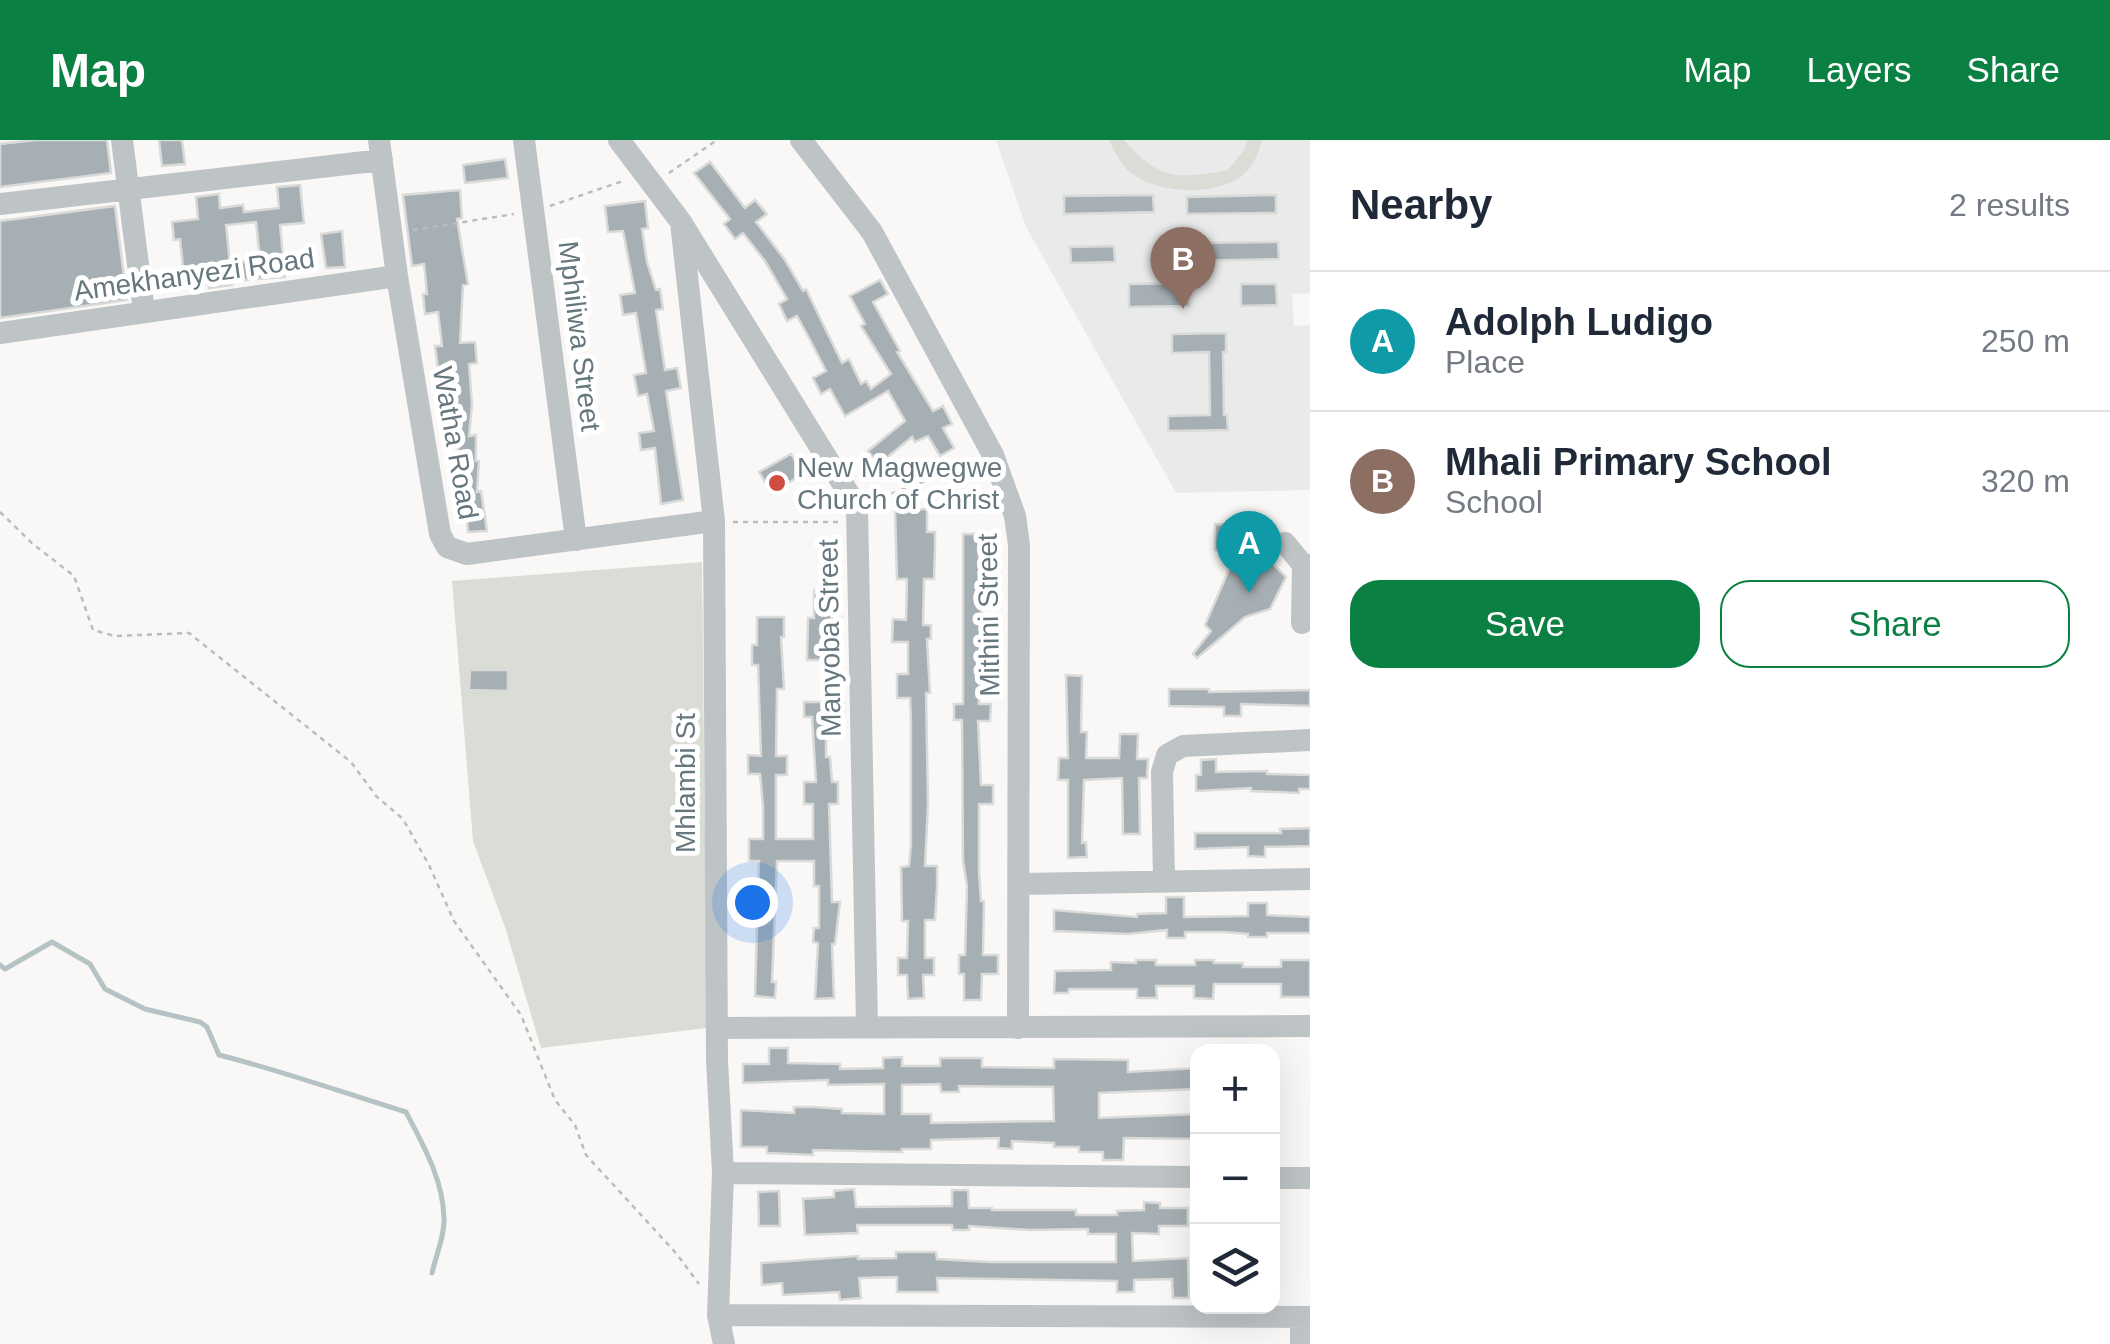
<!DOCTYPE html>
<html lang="en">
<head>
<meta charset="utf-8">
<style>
	body { margin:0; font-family:Arial,sans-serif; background:#f2f2f3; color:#1f2937 }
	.controls { position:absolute; right:30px; bottom:30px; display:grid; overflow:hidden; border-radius:20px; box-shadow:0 10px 40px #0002 }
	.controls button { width:90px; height:90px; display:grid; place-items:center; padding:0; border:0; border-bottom:2px solid #e0e1e3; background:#fff; color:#1f2937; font:50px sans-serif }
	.you { position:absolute; left:752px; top:762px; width:35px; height:35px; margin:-25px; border:8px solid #fff; border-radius:50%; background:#1a73e8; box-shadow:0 0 0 15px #1a73e833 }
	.badge { display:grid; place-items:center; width:65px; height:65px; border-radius:50%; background:#0b8043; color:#fff; font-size:32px; font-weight:700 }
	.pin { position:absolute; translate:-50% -82px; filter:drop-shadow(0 2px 5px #0008) }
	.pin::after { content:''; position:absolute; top:52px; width:35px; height:30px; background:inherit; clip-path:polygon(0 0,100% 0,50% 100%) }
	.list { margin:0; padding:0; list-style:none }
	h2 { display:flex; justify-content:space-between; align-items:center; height:130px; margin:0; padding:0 40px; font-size:42px }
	h2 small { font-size:32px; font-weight:400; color:#747a83 }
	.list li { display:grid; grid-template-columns:65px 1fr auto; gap:30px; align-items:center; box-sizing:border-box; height:140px; padding:0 40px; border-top:2px solid #e0e1e3 }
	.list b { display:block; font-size:38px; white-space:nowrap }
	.list p { margin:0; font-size:32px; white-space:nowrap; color:#747a83 }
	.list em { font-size:32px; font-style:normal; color:#747a83 }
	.actions { display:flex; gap:20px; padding:30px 40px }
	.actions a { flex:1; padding:22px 0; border:2px solid #0b8043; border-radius:30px; text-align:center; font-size:35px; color:#0b8043 }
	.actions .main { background:#0b8043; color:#fff }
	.icon { flex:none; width:55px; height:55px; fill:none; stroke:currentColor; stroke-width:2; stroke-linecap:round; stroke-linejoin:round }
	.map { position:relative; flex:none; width:1310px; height:1204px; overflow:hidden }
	header { display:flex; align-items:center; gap:60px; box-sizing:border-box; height:140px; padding:0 50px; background:#0b8043; color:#fff }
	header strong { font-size:48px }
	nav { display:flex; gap:55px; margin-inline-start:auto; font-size:35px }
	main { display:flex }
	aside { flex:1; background:#fff }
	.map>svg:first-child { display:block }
	.built { fill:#e9eaea }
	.green { fill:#d9ddd6 }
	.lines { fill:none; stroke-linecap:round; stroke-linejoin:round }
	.stream { stroke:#b6c3c5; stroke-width:5 }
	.building { fill:#a6afb3; stroke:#dadad9; stroke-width:2.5; fill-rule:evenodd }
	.path { stroke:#b9bdbe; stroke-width:2.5; stroke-dasharray:5 5; stroke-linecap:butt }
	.minor { stroke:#bec3c6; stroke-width:22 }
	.poi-dot { fill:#cf4d41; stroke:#fff; stroke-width:4 }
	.labels { text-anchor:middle; stroke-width:10; stroke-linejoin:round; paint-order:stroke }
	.street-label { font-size:28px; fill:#66777e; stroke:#fff }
	.poi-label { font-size:28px; fill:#66777e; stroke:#fff; text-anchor:start }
</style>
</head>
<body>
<header>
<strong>Map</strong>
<nav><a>Map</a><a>Layers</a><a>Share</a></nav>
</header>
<main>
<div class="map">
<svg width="1310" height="1204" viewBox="0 0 1310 1204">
	<rect width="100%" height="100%" fill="#f9f8f7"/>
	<!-- built -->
	<path class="built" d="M996,0H1310V153L1292,154L1294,186L1310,185V350L1176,353L1026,87Z"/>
	<!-- green -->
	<path class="green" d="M1109,0H1124C1160,41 1176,39 1228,30L1245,9L1247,0H1262C1260,8 1255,22 1249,29C1224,58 1159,55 1131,33C1122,26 1113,9 1109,0Z
		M702,422L707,888L541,908L505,787L473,701L452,441Z"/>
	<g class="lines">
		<!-- stream -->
		<path class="stream" d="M0,825L5,829L52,802L90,824L105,849L145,869L200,882L207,887L219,915C283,931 344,953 406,972C423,1005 443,1039 444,1078C445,1095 436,1115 432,1133"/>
	</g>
	<!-- building -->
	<path class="building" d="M36,0H107L111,33L0,47V4Z
		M159,0H182L185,24L162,26Z
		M505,19L508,38L465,43L463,25Z
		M710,22L745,68L755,60L767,74L756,82L785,120L803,151L806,149L842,223L849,219L861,244L866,241L871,249L891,234L861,186L865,184L850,156L880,140L888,154L873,162L900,211L897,212L933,271L943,266L952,284L943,288L954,308L940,316L928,296L915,302L912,297L879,324L868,311L905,281L888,251L845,276L830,249L821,254L813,238L826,231L808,196L797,176L787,181L779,164L787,159L765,121L743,93L735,99L724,84L730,79L694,33Z
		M300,45L304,83L280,85L285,137L232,141V145L209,148V144L185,147L180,99L174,100L172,82L198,79L196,57L219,54L220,68L243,65L244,72L279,68L277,47ZM256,82L260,120L230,123L226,85Z
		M460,50L462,78L457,79L468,144L463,145L460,203L475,202L477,223L469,224L472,264L469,296L476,295V321H479L477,352L481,351L487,391L468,392L462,326H459L455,259L442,261L435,206H442L438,172L425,174L423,154H427L424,124L412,126L403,55Z
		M1153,55L1154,72L1064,74V56Z
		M1276,55V73L1187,74V57Z
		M645,61L648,88L642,89L647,122L656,150L660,149L663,169L656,170L665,230L677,228L681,248L666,251L683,360L661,364L655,308L641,310L639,293L654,291L647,254L638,256L634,235L646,233L636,173L623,175L620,155L635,153L623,91L608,92L605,66Z
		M115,66L127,160L0,178V81Z
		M342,91L345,127L326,128L321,94Z
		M1278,102L1279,119L1189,121V103Z
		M1114,106L1115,122L1071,123L1070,107Z
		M1188,143L1189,166L1129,167V144Z
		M1241,144H1276L1277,165L1241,166Z
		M1226,193V212H1223L1224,275H1227L1228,290L1168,291V276L1210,275L1209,212L1172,213V194Z
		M791,314L804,333L772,353L759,332Z
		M927,369V392H935V409L934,439H924L923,485H931V499H927L930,553H926L928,664L925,726H937V748L935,780H925V818H934V835H923L924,858L908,859L907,835H898V818H907L908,781H902L901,727L909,726L911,704V582L910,558H897V534H908V502H892L893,479L906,480L907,439H897L895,370Z
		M1215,384L1241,385L1240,406L1261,412L1286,437L1270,469L1245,477L1197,518L1193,514L1211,491L1205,485L1237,411L1215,410Z
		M963,394H978L982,483L979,564H991L990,581H978L981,645H993V664H979V731L981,761H984L983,815H998V834H982L981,860H964V834H959V815H965L967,746L963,721L962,580H954V564H963Z
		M814,450H831V478H842L840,520H807L808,478H814Z
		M757,477H784V497H781L784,549H777L776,616H787V635H776V699H813V664H804V642H816L812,577H804V562H844V577H826V617H830L832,642H838V664H829L832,762H840L835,804H832L834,858L815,859L818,803L813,802L814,788H819V746H814V721H777L772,842H776L775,858L755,856L759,721H749V699H763V666L760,634H748V615L761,616L758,525H752V505H757Z
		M470,530H508V551L469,550Z
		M1066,535L1082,536L1081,592H1087L1086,618H1119L1120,594H1138L1137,619H1148L1147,638H1139L1140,694H1123L1122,638L1084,640L1082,703L1086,702L1087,717L1068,718V640H1058L1059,618H1068Z
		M1169,549H1209V552L1310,550V566L1241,564V576H1224V567L1169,566Z
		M1216,619V632L1267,631V634L1310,635V649H1299V653L1251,651V648L1196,651V635H1201V620Z
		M1310,688V706L1265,707V717L1248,716V707L1195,709V693H1281L1280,689Z
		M1166,757H1184V777L1248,776V763H1267V775L1310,777V793H1267V797H1248V794L1224,792H1185V798H1167V790L1128,794L1054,791V770L1137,777V774L1166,773Z
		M1136,820H1156V825H1195V820H1214V823H1243V827H1281V820H1310V857H1281V844H1214L1213,859L1194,858V846H1156L1157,858H1137V849H1069L1068,853H1054L1055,831L1111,830V822L1136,823Z
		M769,908H788V923L840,924V929L883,928V918L902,917V926H940V918H982V927L1054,928V919L1128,920V932L1198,928V949L1099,953V978L1198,974V999L1124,998L1123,1020H1103V1012H1079V1007H1054V1003L1012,1001V1009L998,1008L999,998L931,1000V1009H902V1012L813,1010V1015L767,1013V1007H741V970L794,973V967H813L842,969V973L884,974V944L828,945V940L743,943V924H769ZM940,944L941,952H959V946L1053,947L1054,981L931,983V974H902V945Z
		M854,1049L856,1067L952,1066V1050H968L969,1068H992V1070H1076V1075H1117V1071L1144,1070V1062L1160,1063V1068H1188V1086H1159V1094L1132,1093L1133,1121L1188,1118L1189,1158H1173L1172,1139L1134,1140V1152H1117V1141L937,1138L938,1152H897V1137L859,1138L861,1158L840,1160L839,1152L783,1155L782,1143L762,1145L761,1123L858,1116V1119L896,1118V1112H936L937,1119L989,1122H1116V1094H1088V1089L1030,1090L969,1086V1090H953L952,1085H857L858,1093L805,1095L803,1059L834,1057V1051Z
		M779,1051L780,1086H759L758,1052Z"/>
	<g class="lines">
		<!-- path -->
		<path class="path" d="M669,33L717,0
			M550,66L623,41
			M413,90L514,74
			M873,361L973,322
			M0,372L33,404L74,436L93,490L115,496L189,493L351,622L376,656L403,679L429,725L454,781L521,875L555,960L575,985L586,1015L675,1112L699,1144
			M733,382H840"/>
		<!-- minor -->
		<path class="minor" d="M122,0L144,171
			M379,0L397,136L440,394L447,407L467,414L714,381
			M524,0L576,400
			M619,0L681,82L857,367L867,886
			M801,0L872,92L993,315L1015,376L1019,405L1018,888
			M0,64L382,20
			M681,82L714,381L717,920L723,1033L718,1175L724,1204
			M0,193L397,136
			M1285,403L1303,425H1310
			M1302,483L1303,425
			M1164,740L1162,632L1167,615L1183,606L1310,600
			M1020,744L1310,739
			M717,888L1310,886
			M723,1033L1198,1037
			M1272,1038H1310
			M718,1175L1310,1177
			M1301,1177V1204"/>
	</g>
	<!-- markers -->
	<circle class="poi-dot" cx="777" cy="343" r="10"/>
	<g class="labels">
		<!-- street labels -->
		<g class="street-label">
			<text transform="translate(194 134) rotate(-8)" y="10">Amekhanyezi Road</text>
			<text transform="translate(580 196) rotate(83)" y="10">Mphiliwa Street</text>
			<text transform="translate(456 303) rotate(80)" y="10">Watha Road</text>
			<text transform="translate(988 475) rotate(-91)" y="10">Mithini Street</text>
			<text transform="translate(829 498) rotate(-91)" y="10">Manyoba Street</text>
			<text transform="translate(685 643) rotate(-90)" y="10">Mhlambi St</text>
		</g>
		<!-- poi labels -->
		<g class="poi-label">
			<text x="797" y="337">New Magwegwe<tspan x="797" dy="32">Church of Christ</tspan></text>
		</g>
	</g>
</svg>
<div class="controls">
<button>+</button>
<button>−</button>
<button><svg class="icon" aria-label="layers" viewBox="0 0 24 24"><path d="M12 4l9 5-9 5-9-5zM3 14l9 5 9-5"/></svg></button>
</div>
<div class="you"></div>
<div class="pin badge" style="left:1249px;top:453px;background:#0f9aa8">A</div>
<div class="pin badge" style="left:1183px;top:169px;background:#8d6e63">B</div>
</div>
<aside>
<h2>Nearby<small>2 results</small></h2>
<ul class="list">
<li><span class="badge" style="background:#0f9aa8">A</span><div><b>Adolph Ludigo</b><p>Place</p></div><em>250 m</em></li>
<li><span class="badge" style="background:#8d6e63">B</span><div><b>Mhali Primary School</b><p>School</p></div><em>320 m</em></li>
</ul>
<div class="actions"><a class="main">Save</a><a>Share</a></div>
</aside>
</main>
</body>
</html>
